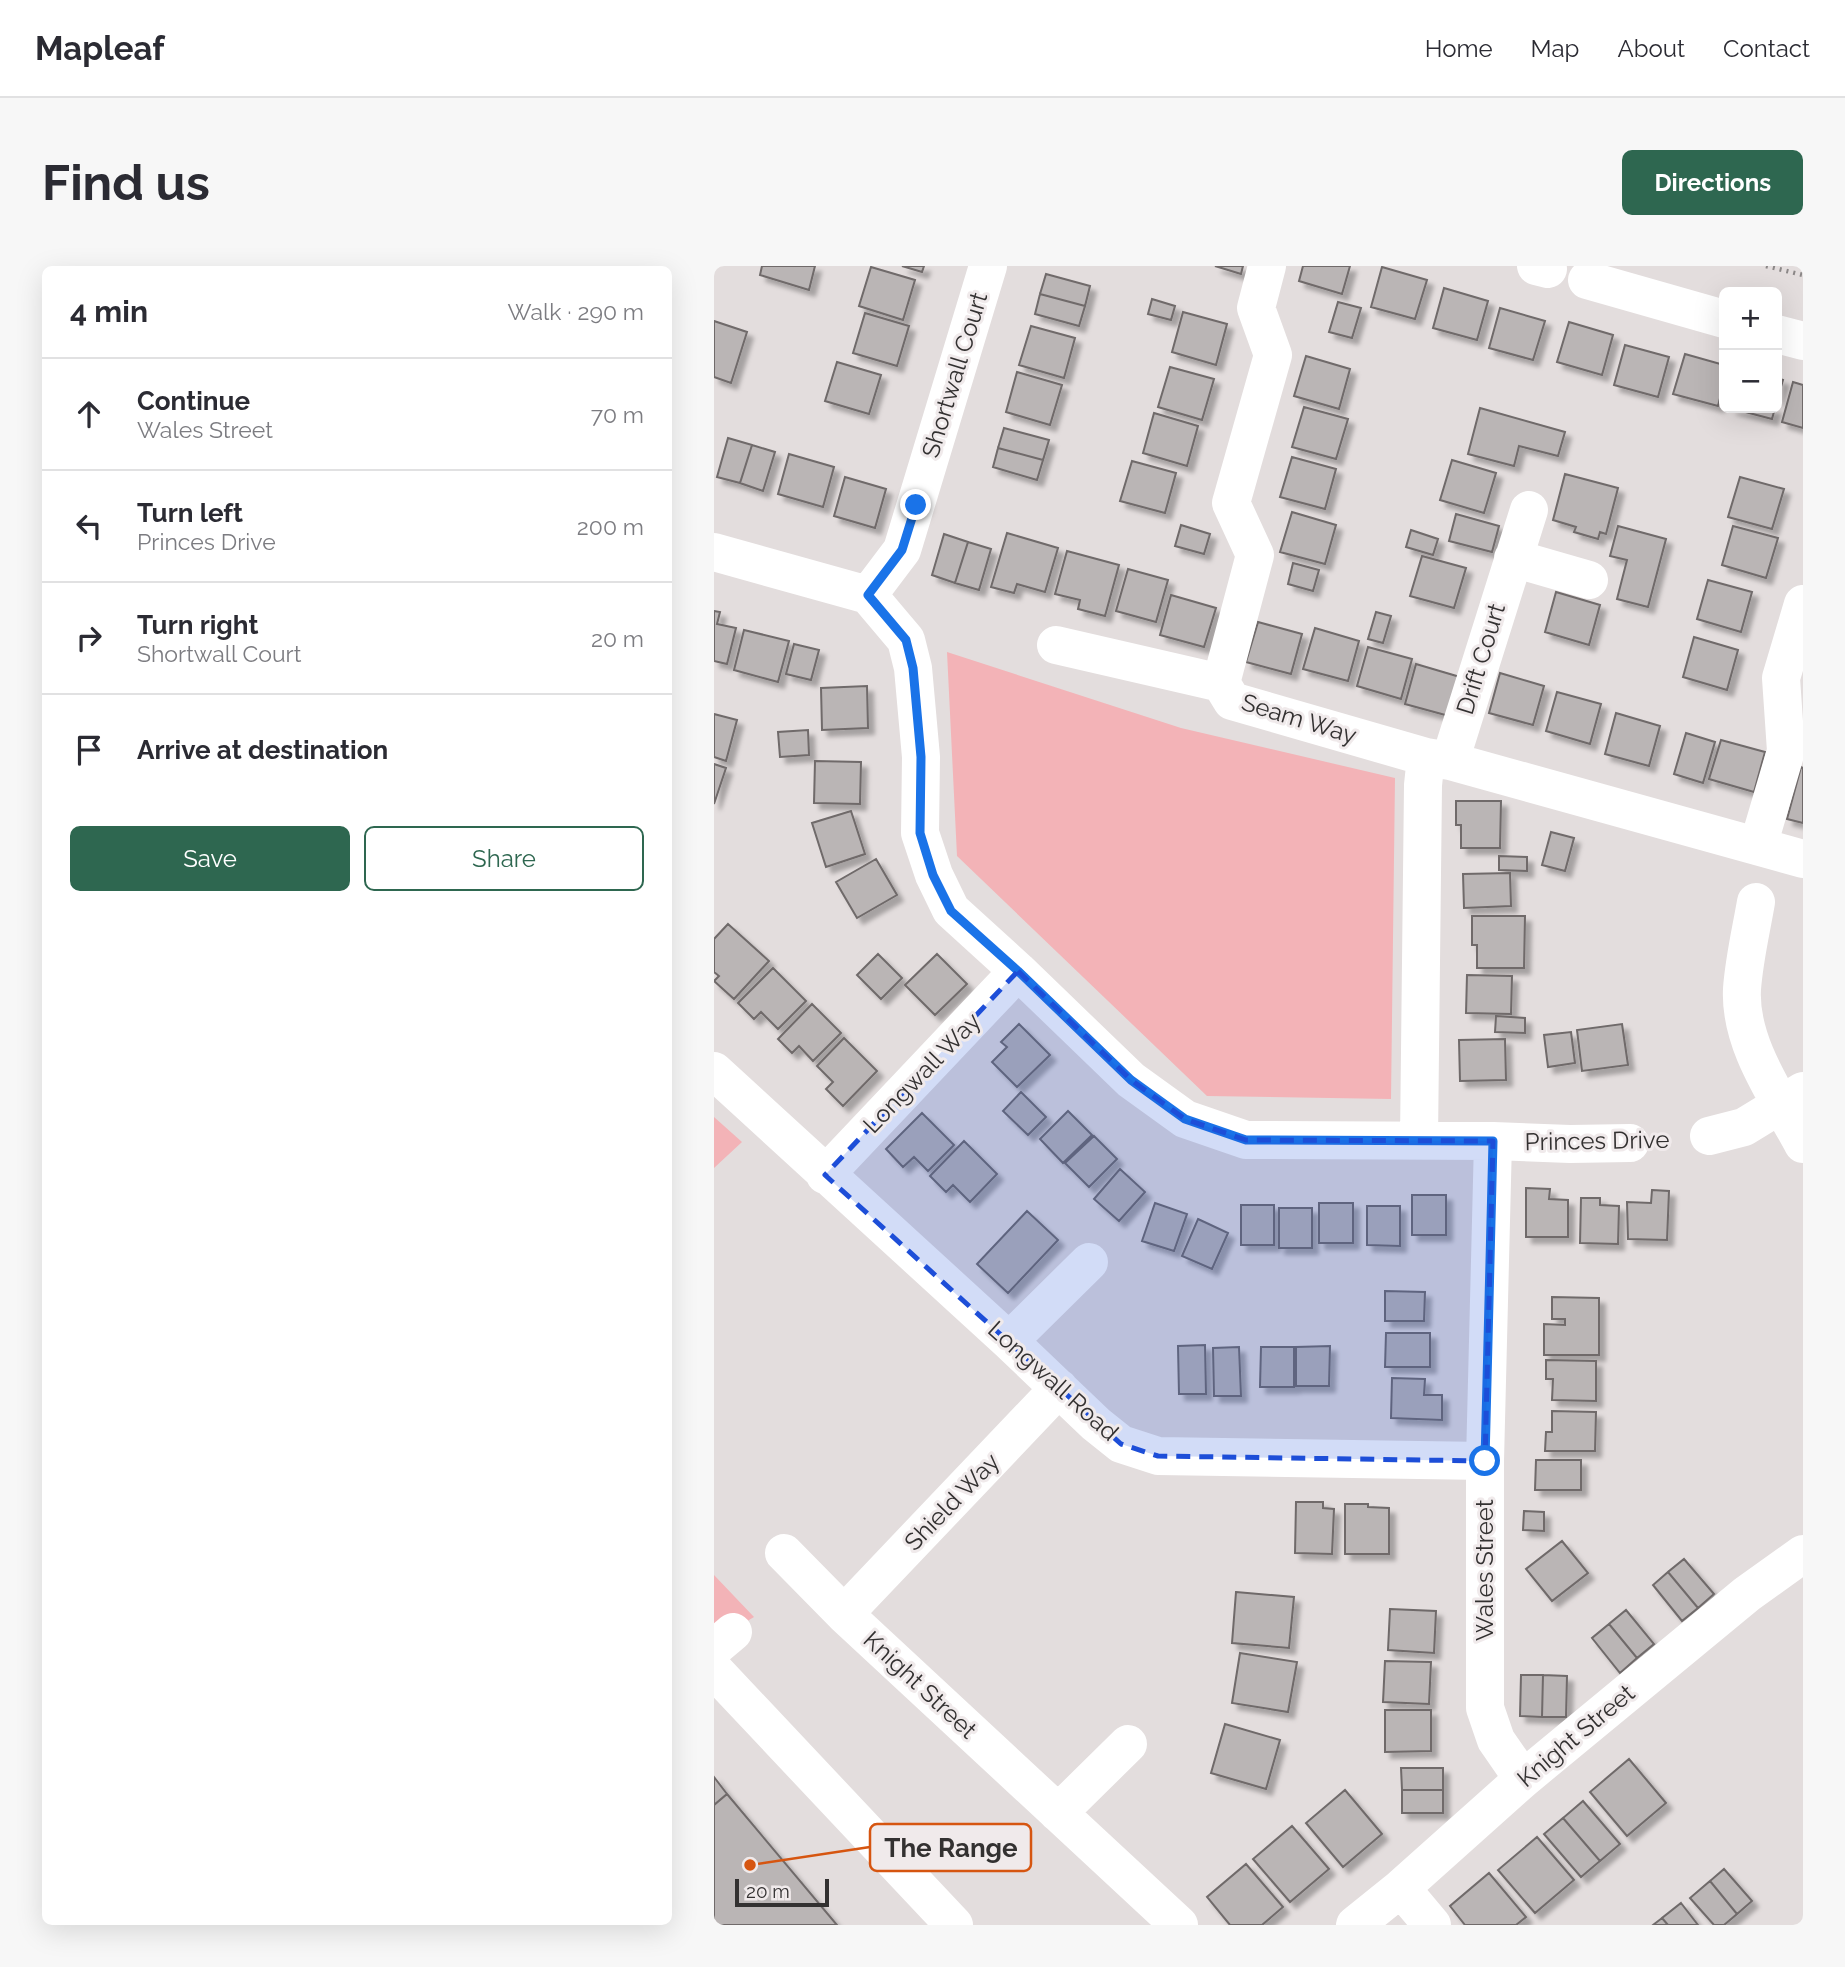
<!DOCTYPE html>
<html lang="en">
<head>
<meta charset="utf-8">
<style>
	body { margin:0; font-family:Raleway,sans-serif; background:#f7f7f7; color:#2b2b33 }
	.controls { position:absolute; right:21px; top:21px; display:grid; overflow:hidden; border-radius:10px; box-shadow:0 7px 28px #0002 }
	.controls button { width:63px; height:63px; display:grid; place-items:center; padding:0; border:0; border-bottom:2px solid #e1e1e2; background:#fff; color:#2b2b33; font:35px sans-serif }
	.scale { position:absolute; left:21px; bottom:18px; width:94px; box-sizing:border-box; padding-left:7px; border:4px solid #333131; border-top:0; font-size:19px; line-height:24px; white-space:nowrap; color:#333131; -webkit-text-stroke:5px #f0eaeb; paint-order:stroke }
	.stop { position:absolute; width:21px; height:21px; margin:-16px; border:5px solid #1a73e8; border-radius:50%; background:#fff }
	.stop.end { background:#1a73e8; border-color:#fff; box-shadow:0 2px 7px #0008 }
	.list { margin:0; padding:0; list-style:none }
	h2 { display:flex; justify-content:space-between; align-items:center; height:91px; margin:0; padding:0 28px; font-size:30px }
	h2 small { font-size:23px; font-weight:400; color:#7c7c81 }
	.list li { display:grid; grid-template-columns:46px 1fr auto; gap:21px; align-items:center; box-sizing:border-box; height:112px; padding:0 28px; border-top:2px solid #e1e1e2 }
	.list b { display:block; font-size:26px; white-space:nowrap }
	.list p { margin:0; font-size:23px; white-space:nowrap; color:#7c7c81 }
	.list em { font-size:23px; font-style:normal; color:#7c7c81 }
	.actions { display:flex; gap:14px; padding:21px 28px }
	.actions a { flex:1; padding:16px 0; border:2px solid #2e6750; border-radius:10px; text-align:center; font-size:24px; color:#2e6750 }
	.actions .main { background:#2e6750; color:#fff }
	.icon { flex:none; width:38px; height:38px; fill:none; stroke:currentColor; stroke-width:2; stroke-linecap:round; stroke-linejoin:round }
	.map { position:relative; flex:none; width:1089px; height:1659px; overflow:hidden; border-radius:10px }
	header { display:flex; align-items:center; gap:42px; box-sizing:border-box; height:98px; padding:0 35px; background:#fff; border-bottom:2px solid #e1e1e2 }
	header strong { font-size:33px }
	nav { display:flex; gap:38px; margin-inline-start:auto; font-size:24px }
	.intro { display:flex; align-items:center; justify-content:space-between; box-sizing:border-box; height:168px; padding:0 42px }
	h1 { margin:0; font-size:49px }
	.button { padding:18px 32px; border-radius:10px; background:#2e6750; color:#fff; font-size:24px; font-weight:700 }
	main { display:flex; gap:42px; padding:0 42px }
	aside { flex:1; background:#fff; border-radius:10px; box-shadow:0 7px 28px #0002 }
	.map>svg:first-child { display:block }
	.green { fill:#f3b3b7 }
	.building { fill:#bab5b5; stroke:#6f6a6a; stroke-width:2; filter:url(#shadow) }
	.lines { fill:none; stroke-linecap:round; stroke-linejoin:round }
	.path { stroke:#8b8787; stroke-width:4.5; stroke-dasharray:2 5; stroke-linecap:butt }
	.minor { stroke:#fff; stroke-width:38 }
	.route { stroke:#1a73e8; stroke-width:9 }
	.marked { fill:#1d4ed8; fill-opacity:0.2; stroke:#1d4ed8; stroke-width:5; stroke-dasharray:14 9; stroke-linejoin:round }
	.labels { text-anchor:middle; stroke-width:6; stroke-linejoin:round; paint-order:stroke }
	.street-label { font-size:24px; fill:#333131; stroke:#f0eaeb }
	.leader { fill:none; stroke:#d65510; stroke-width:2.5 }
	.callout-dot { fill:#d65510; stroke:#f0eaeb; stroke-width:2.5 }
	.callout { fill:#f0eaeb; stroke:#d65510; stroke-width:2.5 }
	.callout-label { font-size:26px; text-anchor:middle; font-weight:bold; fill:#333131 }
</style>
</head>
<body>
<header>
<strong>Mapleaf</strong>
<nav><a>Home</a><a>Map</a><a>About</a><a>Contact</a></nav>
</header>
<div class="intro"><h1>Find us</h1><a class="button">Directions</a></div>
<main>
<aside>
<h2>4 min<small>Walk · 290 m</small></h2>
<ul class="list">
<li><svg class="icon" aria-label="ahead" viewBox="0 0 24 24"><path d="M12 20V5M6 11l6-6 6 6"/></svg><div><b>Continue</b><p>Wales Street</p></div><em>70 m</em></li>
<li><svg class="icon" aria-label="left" viewBox="0 0 24 24"><path d="M17 20v-9H6M10 6l-5 5 5 5"/></svg><div><b>Turn left</b><p>Princes Drive</p></div><em>200 m</em></li>
<li><svg class="icon" aria-label="right" viewBox="0 0 24 24"><path d="M7 20v-9h11M14 6l5 5-5 5"/></svg><div><b>Turn right</b><p>Shortwall Court</p></div><em>20 m</em></li>
<li><svg class="icon" aria-label="arrive" viewBox="0 0 24 24"><path d="M6 21V4h12l-3 4 3 4H6"/></svg><div><b>Arrive at destination</b></div></li>
</ul>
<div class="actions"><a class="main">Save</a><a>Share</a></div>
</aside>
<div class="map">
<svg width="1089" height="1659" viewBox="0 0 1089 1659">
	<defs>
		<filter id="shadow"><feDropShadow dx="6" dy="6" stdDeviation="2" flood-color="#0004"/></filter>
	</defs>
	<rect width="100%" height="100%" fill="#e3dddd"/>
	<!-- green -->
	<path class="green" d="M233,386L467,462L681,512L677,833L493,830L243,590Z
		M0,851L28,876L0,902Z
		M0,1309L40,1351L0,1375Z"/>
	<!-- building -->
	<path class="building" d="M48,0H101L95,24L46,9Z
		M188,0H210L208,6Z
		M501,0H529L527,8Z
		M589,0H636L628,28L585,15Z
		M157,1L201,14L189,54L145,40Z
		M668,1L713,14L701,53L657,41Z
		M332,8L376,20L371,40L326,28Z
		M730,22L774,35L763,74L719,62Z
		M326,28L371,40L365,60L321,48Z
		M438,33L461,40L457,54L434,48Z
		M624,36L647,42L638,72L615,66Z
		M786,42L831,55L819,94L775,82Z
		M469,46L513,58L502,99L458,86Z
		M151,47L195,60L183,100L139,87Z
		M0,55L33,66L17,117L0,111Z
		M855,56L899,69L888,109L843,96Z
		M317,60L361,72L350,112L305,99Z
		M911,79L955,91L944,131L900,119Z
		M971,88L1010,99V117L1004,140L959,128Z
		M592,90L636,103L625,143L580,130Z
		M123,96L167,109L155,148L111,135Z
		M456,101L500,113L488,154L444,141Z
		M303,106L348,119L336,159L292,146Z
		M1063,112L1069,114L1063,135Z
		M1079,116L1089,119V162L1068,156Z
		M590,141L634,153L622,193L578,181Z
		M766,142L851,166L844,190L805,180L800,200L754,188Z
		M1016,142H1061L1058,153Z
		M440,147L484,160L473,200L429,187Z
		M290,162L335,174L329,194L284,182Z
		M14,172L38,179L26,217L3,211Z
		M38,179L61,186L49,225L26,217Z
		M284,182L329,194L323,214L279,201Z
		M75,188L120,201L109,241L64,228Z
		M578,191L622,203L611,243L566,231Z
		M738,194L782,207L770,247L726,234Z
		M418,195L462,207L451,247L406,235Z
		M851,208L904,222L892,268L886,266L884,273L860,266L862,261L839,254Z
		M131,211L172,223L161,262L120,250Z
		M1026,211L1070,223L1058,263L1014,251Z
		M578,246L622,259L611,298L566,286Z
		M742,248L785,260L778,286L735,275Z
		M467,259L496,268L490,288L461,280Z
		M904,260L952,273L934,341L903,333L913,294L896,290Z
		M1019,260L1064,272L1052,312L1008,299Z
		M697,264L724,273L719,289L692,281Z
		M293,267L344,282L331,326L303,318L300,327L277,321Z
		M230,268L254,276L241,317L218,309Z
		M254,276L277,283L265,324L241,317Z
		M353,285L405,299L391,350L364,343L366,334L341,328Z
		M708,290L752,302L740,342L696,330Z
		M579,297L605,304L599,325L574,318Z
		M414,303L454,314L442,356L402,345Z
		M994,314L1038,326L1027,366L983,353Z
		M842,326L886,339L875,379L831,366Z
		M457,329L502,342L490,381L446,369Z
		M0,345L6,346L3,358L22,362L13,398L0,395Z
		M662,346L677,350L669,377L654,373Z
		M544,356L588,368L577,408L532,396Z
		M601,362L645,375L634,415L589,403Z
		M30,364L75,375L64,416L20,404Z
		M980,371L1024,384L1013,424L969,411Z
		M80,378L105,384L97,414L72,408Z
		M654,381L698,393L687,433L643,420Z
		M702,398L746,411L735,450L691,438Z
		M786,407L830,420L819,459L775,447Z
		M153,420L154,462L108,464L107,422Z
		M843,426L887,438L876,478L832,465Z
		M902,447L946,460L935,500L891,488Z
		M0,448L23,454L12,495L0,491Z
		M94,464L95,489L66,491L64,466Z
		M972,467L1001,476L989,517L960,508Z
		M1007,474L1051,486L1040,526L995,513Z
		M101,495L147,496L146,538L100,537Z
		M0,498L12,502L0,538Z
		M1087,501L1089,502V557L1073,553Z
		M742,535H787L786,582H747V559H742Z
		M137,545L151,588L112,601L98,557Z
		M837,566L860,572L851,605L828,599Z
		M785,590L813,591V605L785,604Z
		M162,593L183,629L143,652L122,616Z
		M796,607L797,640L750,642L749,608Z
		M758,650H811L810,702H763V679H758Z
		M14,658L55,695L20,733L0,715L5,710L0,706V673Z
		M164,688L188,712L167,733L143,709Z
		M223,688L253,718L221,749L191,719Z
		M59,702L92,735L64,763L47,746L40,753L24,737Z
		M753,709L798,710L797,748L752,747Z
		M98,738L127,767L99,795L85,780L78,787L64,773Z
		M782,750L811,752V767L781,766Z
		M305,758L336,789L303,821L278,796L293,781L287,776Z
		M908,758L914,799L868,805L863,764Z
		M857,766L861,797L834,801L830,769Z
		M130,772L163,805L129,840L112,823L119,816L103,800Z
		M791,773L792,814L746,815L745,774Z
		M307,826L332,851L314,869L289,845Z
		M354,845L378,869L349,897L326,873Z
		M208,847L240,879L214,905L200,891L189,901L172,883Z
		M380,870L403,893L375,921L351,897Z
		M250,875L283,908L256,936L239,919L232,926L216,910Z
		M406,903L431,926L405,955L380,933Z
		M812,922L836,923L835,933L854,934V971H812Z
		M938,924L955,925L953,974L914,973L913,936L937,937Z
		M698,929H732V969H698Z
		M867,932H886V939L905,940L904,978L866,977Z
		M441,937L473,948L460,985L428,975Z
		M605,937H639V977H605Z
		M527,939H560V979H527Z
		M653,940H686V980L653,979Z
		M565,942H598V982H565Z
		M313,945L344,974L294,1027L263,998Z
		M484,953L514,967L498,1003L468,990Z
		M671,1025L711,1026L710,1055H671Z
		M838,1031L885,1032V1089H830V1058L851,1059V1053H838Z
		M672,1067H716V1101H671Z
		M491,1079L492,1128H465L464,1080Z
		M616,1080L615,1120H582V1081Z
		M525,1081L527,1130H500L499,1082Z
		M547,1081H580V1121H546Z
		M832,1094L882,1095V1135L838,1134L839,1113H832Z
		M678,1112L711,1113L710,1129H728V1154L677,1152Z
		M838,1145L882,1146L881,1185H831L832,1166H838Z
		M822,1194H867V1224H821Z
		M582,1236H609V1242L620,1243L618,1288L581,1287Z
		M631,1238H654V1241L675,1242V1288H631Z
		M810,1245L830,1246V1265L809,1264Z
		M848,1275L874,1307L838,1335L812,1303Z
		M970,1293L1000,1328L984,1342L954,1306Z
		M954,1306L984,1342L968,1355L939,1319Z
		M522,1326L580,1331L575,1382L518,1377Z
		M676,1343L722,1345L720,1387L674,1384Z
		M912,1344L940,1378L923,1392L895,1358Z
		M895,1358L923,1392L906,1407L878,1372Z
		M526,1387L583,1396L574,1446L518,1437Z
		M671,1395L717,1396L715,1438L669,1436Z
		M807,1409H829L828,1451L806,1450Z
		M829,1409L853,1410L852,1451H828Z
		M671,1444H717V1485L671,1486Z
		M511,1458L566,1474L552,1523L497,1507Z
		M915,1493L952,1537L913,1570L876,1526Z
		M687,1502H729V1524H688Z
		M0,1511L13,1528L0,1539Z
		M631,1524L668,1568L629,1601L592,1557Z
		M688,1524H729V1547H688Z
		M13,1528L123,1659H0V1539Z
		M869,1535L906,1578L886,1595L849,1552Z
		M849,1552L886,1595L867,1611L830,1568Z
		M578,1560L615,1603L576,1636L539,1593Z
		M823,1571L860,1614L821,1647L784,1604Z
		M532,1598L569,1641L548,1659H516L493,1631Z
		M1010,1603L1038,1635L1023,1648L996,1615Z
		M775,1607L812,1651L802,1659H751L736,1640Z
		M996,1615L1023,1648L1010,1659H1000L976,1632Z
		M967,1637L984,1659H954L948,1652Z
		M948,1652L954,1659H939Z"/>
	<g class="lines">
		<!-- path -->
		<path class="path" d="M1052,0L1089,9"/>
		<!-- minor -->
		<path class="minor" d="M822,0L834,3
			M873,14L1010,53
			M1063,68L1089,75
			M0,286L154,329L192,374L199,402L207,491L206,567L220,609L237,644L304,705L417,814L471,853L532,874L779,875L856,878L916,877
			M799,292L875,314
			M154,329L188,284L274,0
			M342,379L507,417L518,435L712,491L736,495L1089,593
			M507,417L541,289L517,237L559,89L542,42L553,0
			M736,495L815,244
			M1044,580L1072,485L1067,412L1089,338
			M1042,636C1037,665 1030,694 1028,723C1025,778 1064,831 1089,878
			M0,805L295,1075L382,1158L407,1178L444,1190L771,1195
			M995,870L1030,861L1089,825
			M705,874L709,519L712,491
			M779,875L771,1195V1442L782,1474L809,1513
			M111,909L304,705
			M295,1075L375,996
			M70,1287L130,1348L465,1659
			M130,1348L345,1122
			M0,1382L19,1366
			M0,1404L240,1659
			M344,1547L414,1478
			M687,1622L718,1659
			M641,1659L687,1622L809,1513L1033,1328L1089,1288"/>
	</g>
	<g class="lines">
		<!-- route -->
		<path class="route" d="M202,239L188,284L154,329L192,374L199,402L207,491L206,567L219,609L237,645L304,705L417,814L471,853L532,874L779,875L771,1195"/>
	</g>
	<!-- marked area -->
	<path class="marked" d="M304,705L417,814L471,853L532,874L779,875L771,1195L444,1190L407,1178L111,909Z"/>
	<g class="labels">
		<!-- street labels -->
		<g class="street-label">
			<text transform="translate(241 109) rotate(-73)" y="8">Shortwall Court</text>
			<text transform="translate(767 393) rotate(-73)" y="8">Drift Court</text>
			<text transform="translate(585 453) rotate(17)" y="8">Seam Way</text>
			<text transform="translate(208 807) rotate(-46)" y="8">Longwall Way</text>
			<text transform="translate(883 875) rotate(-1)" y="8">Princes Drive</text>
			<text transform="translate(339 1115) rotate(42)" y="8">Longwall Road</text>
			<text transform="translate(238 1236) rotate(-46)" y="8">Shield Way</text>
			<text transform="translate(771 1304) rotate(-90)" y="8">Wales Street</text>
			<text transform="translate(206 1419) rotate(43)" y="8">Knight Street</text>
			<text transform="translate(862 1470) rotate(-40)" y="8">Knight Street</text>
		</g>
	</g>
	<!-- callouts -->
	<path class="leader" d="M36 1599L156 1581"/>
	<circle class="callout-dot" cx="36" cy="1599" r="7"/>
	<rect class="callout" x="156" y="1558" width="161" height="47" rx="7"/>
	<g class="callout-label">
		<text x="237" y="1591">The Range</text>
	</g>
</svg>
<div class="controls">
<button>+</button>
<button>−</button>
</div>
<div class="scale">20 m</div>
<div class="stop" style="left:771px;top:1195px"></div>
<div class="stop end" style="left:202px;top:239px"></div>
</div>
</main>
</body>
</html>
